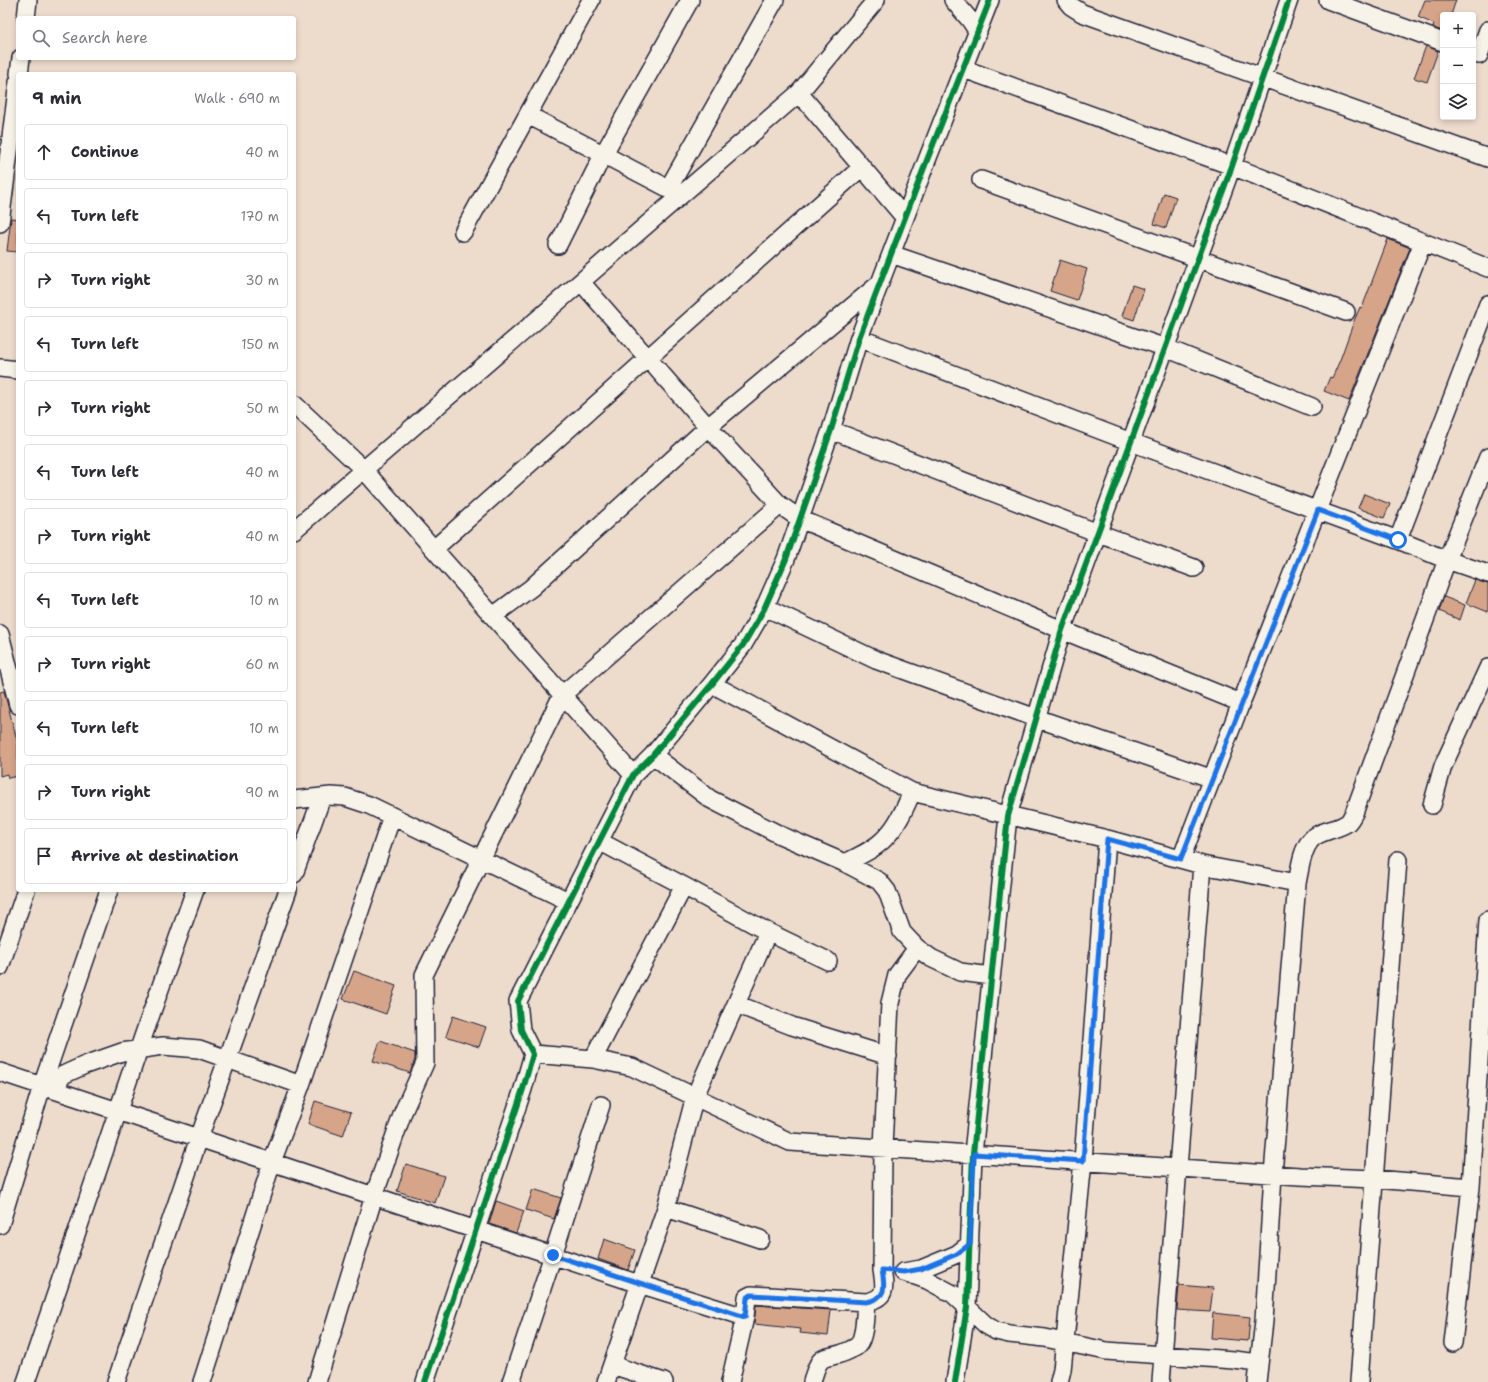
<!DOCTYPE html>
<html lang="en">
<head>
<meta charset="utf-8">
<style>
	body { margin:0; font-family:"Shantell Sans",sans-serif; background:#f7f7f7; color:#2b2b33 }
	.controls { position:absolute; right:12px; top:12px; display:grid; overflow:hidden; border-radius:4px; box-shadow:0 2px 6px #0003 }
	.controls button { width:36px; height:36px; display:grid; place-items:center; padding:0; border:0; border-bottom:1px solid #e1e1e2; background:#fff; color:#2b2b33; font:20px sans-serif }
	.stop { position:absolute; width:12px; height:12px; margin:-9px; border:3px solid #1a73e8; border-radius:50%; background:#fff }
	.stop.end { background:#1a73e8; border-color:#fff; box-shadow:0 1px 4px #0008 }
	.list { margin:0; padding:0; list-style:none }
	h2 { display:flex; justify-content:space-between; align-items:center; height:52px; margin:0; padding:0 16px; font-size:17px }
	h2 small { font-size:13px; font-weight:400; color:#7c7c81 }
	.list li { display:grid; grid-template-columns:26px 1fr auto; gap:12px; align-items:center; box-sizing:border-box; height:56px; margin:0 8px 8px; padding:0 8px; border:1px solid #e1e1e2; border-radius:4px }
	.list b { display:block; font-size:15px; white-space:nowrap }
	.list em { font-size:13px; font-style:normal; color:#7c7c81 }
	.icon { flex:none; width:22px; height:22px; fill:none; stroke:currentColor; stroke-width:2; stroke-linecap:round; stroke-linejoin:round }
	.map { position:relative; flex:none; width:1488px; height:1382px; overflow:hidden }
	.search { position:absolute; background:#fff; box-shadow:0 2px 6px #0003; left:16px; top:16px; width:280px; height:44px; display:flex; align-items:center; gap:10px; box-sizing:border-box; padding:0 14px; border-radius:4px; color:#7c7c81; font-size:15px }
	.panel { position:absolute; background:#fff; box-shadow:0 2px 6px #0003; left:16px; top:72px; width:280px; height:820px; border-radius:4px }
	.map>svg:first-child { display:block }
	.building { fill:#d6a589; stroke:#22223b }
	.lines { fill:none; stroke-linecap:round; stroke-linejoin:round }
	.minor-casing { stroke:#22223b; stroke-width:20 }
	.minor { stroke:#f7f3e8; stroke-width:17 }
	.cycleway-casing { stroke:#f7f3e8; stroke-width:8 }
	.cycleway { stroke:#00873e; stroke-width:6 }
	.route { stroke:#1a73e8; stroke-width:5 }
</style>
</head>
<body>
<div class="map">
<svg width="1488" height="1382" viewBox="0 0 1488 1382">
	<rect width="100%" height="100%" fill="#eddccc"/>
	<filter id="ink" filterUnits="userSpaceOnUse"><feTurbulence type="fractalNoise" baseFrequency=".025" numOctaves="2"/><feDisplacementMap in="SourceGraphic" scale="8" xChannelSelector="R" yChannelSelector="G"/><feConvolveMatrix kernelMatrix="1 2 1 2 8 2 1 2 1" color-interpolation-filters="sRGB"/></filter>
	<g filter="url(#ink)">
		<!-- building -->
		<path class="building" d="M1425,0H1456L1451,15H1443V31L1433,28L1434,24L1418,17Z
			M1426,46L1438,51L1427,82L1414,78Z
			M1164,193L1176,197L1166,228L1154,224Z
			M11,218L18,219V252L7,251Z
			M1388,239L1410,248L1349,401L1324,391L1330,377L1332,378L1340,360L1354,321L1360,307L1362,308Z
			M1060,260L1087,269L1077,300L1050,291Z
			M1132,285L1144,289L1134,320L1122,316Z
			M1364,494L1390,504L1384,518L1358,508Z
			M1475,580L1488,584V612L1466,603Z
			M1444,597L1465,605L1460,620L1439,611Z
			M4,691L18,744V776L8,778L7,774L0,776V692Z
			M354,971L396,986L386,1014L343,999Z
			M453,1016L486,1027L479,1047L446,1036Z
			M380,1041L415,1053V1059L410,1073L373,1061Z
			M315,1101L351,1112L343,1136L308,1124Z
			M406,1164L444,1176L435,1203L397,1191Z
			M533,1189L561,1198L554,1219L526,1210Z
			M496,1201L524,1211L516,1233L489,1224Z
			M604,1239L635,1250L628,1270L598,1259Z
			M1179,1285L1213,1288L1210,1312L1177,1310Z
			M756,1305L831,1310L828,1336L800,1333L801,1329L754,1324Z
			M1213,1313L1250,1317L1248,1341L1211,1338Z"/>
		<g class="lines">
			<defs>
				<path id="minor" d="M953,0L970,20L978,32
					M1066,0L1071,6L1082,13L1488,158
					M1328,0L1443,42
					M26,18L28,0
					M1479,55L1488,30
					M964,69L1232,166L1488,268
					M19,74L21,58
					M799,93L905,218
					M528,115L679,194
					M981,180L1346,312
					M668,189L775,0
					M0,223L18,82
					M463,232L591,0
					M558,245L603,155L690,0
					M891,254L1166,348L1312,407
					M581,282L708,427L780,505L800,519L1062,630L1241,703L1423,242
					M859,338L1131,442L1398,540L1447,560L1488,574
					M0,368L18,370
					M294,404L364,470L633,775
					M831,430L1098,533L1194,568
					M294,530L799,93L876,0
					M1398,540L1488,304
					M434,549L862,167
					M765,607L876,660L1036,718L1213,779
					M493,616L531,588L708,427L879,284
					M0,634L18,705
					M712,684L912,792L1107,839L1202,865L1297,883
					M653,755L710,799L780,835L845,863L879,881L887,891L902,932L917,948L931,958L960,972L991,976
					M294,800L331,796L345,797L369,805L568,901
					M1432,805L1443,766L1488,668
					M1181,859L1241,703
					M845,863C859,856 875,849 885,838C898,825 905,808 912,792
					M294,874L322,797
					M684,886L768,932L828,961
					M0,967L26,890
					M736,1004L792,1026L888,1056
					M533,1054L593,1059L632,1067L790,1142L1300,1176L1375,1179L1471,1187
					M593,1059L684,886L599,841
					M0,1072L639,1284L745,1317
					M53,1090L63,1075L85,1065L122,1052L163,1046L199,1049L301,1085
					M666,1208L760,1239
					M0,1225L42,1086L109,890
					M903,1272L921,1269L957,1254L970,1244
					M904,1272L927,1280L953,1294L986,1325L996,1331L1009,1334L1045,1338L1106,1351L1234,1360L1259,1363
					M1453,1343L1471,1187L1488,920
					M612,1365L664,1382
					M26,1382L144,1034L195,890
					M116,1382L199,1138L288,890
					M202,1382L272,1162L301,1085L392,816
					M317,1382L374,1196L403,1112L425,1063L424,975L562,695L780,505
					M425,1382L523,1089L533,1054L521,1030L518,1001L633,775L653,755L712,684L743,645L764,609L786,559L800,519L831,430L859,338L927,160L990,0
					M511,1382L553,1255L601,1105
					M606,1382L666,1208L695,1096L768,932
					M730,1382L745,1317L747,1297L751,1295L866,1302C887,1298 885,1288 882,1270L883,1147L890,1003L897,975L917,948
					M812,1382C821,1347 825,1363 850,1350C853,1348 857,1347 858,1345C865,1337 865,1313 866,1302
					M955,1382L967,1307L973,1154L1008,816L1062,630L1232,166L1289,0
					M1059,1382L1062,1370L1083,1161L1107,839
					M1161,1382L1202,865
					M1257,1382L1264,1321L1273,1174L1297,883C1300,870 1301,852 1310,841C1318,830 1336,831 1347,823C1350,821 1352,816 1354,813L1447,560L1488,457
					M1359,1382L1398,860"/>
			</defs>
			<!-- minor casing -->
			<use href="#minor" class="minor-casing"/>
			<!-- minor -->
			<use href="#minor" class="minor"/>
			<defs>
				<path id="cycleway" d="M425,1382L523,1089L533,1054L521,1030L518,1001L633,775L653,755L712,684L743,645L764,609L786,559L800,519L831,430L859,338L927,160L990,0
					M955,1382L967,1307L973,1154L1008,816L1062,630L1232,166L1289,0"/>
			</defs>
			<!-- cycleway casing -->
			<use href="#cycleway" class="cycleway-casing"/>
			<!-- cycleway -->
			<use href="#cycleway" class="cycleway"/>
		</g>
	</g>
	<g class="lines" filter="url(#ink)">
		<!-- route -->
		<path class="route" d="M553,1255L745,1317L747,1298L751,1295L866,1302C887,1298 885,1288 882,1270L904,1272L921,1269L957,1254L970,1244L974,1154L1083,1161L1107,839L1181,859L1318,510L1398,540"/>
	</g>
</svg>
<div class="controls">
<button>+</button>
<button>−</button>
<button><svg class="icon" aria-label="layers" viewBox="0 0 24 24"><path d="M12 4l9 5-9 5-9-5zM3 14l9 5 9-5"/></svg></button>
</div>
<div class="stop" style="left:1398px;top:540px"></div>
<div class="stop end" style="left:553px;top:1255px"></div>
<div class="search"><svg class="icon" aria-label="search" viewBox="0 0 24 24"><circle cx="10" cy="10" r="6"/><path d="M15 15l6 6"/></svg>Search here</div>
<section class="panel">
<h2>9 min<small>Walk · 690 m</small></h2>
<ul class="list">
<li><svg class="icon" aria-label="ahead" viewBox="0 0 24 24"><path d="M12 20V5M6 11l6-6 6 6"/></svg><div><b>Continue</b></div><em>40 m</em></li>
<li><svg class="icon" aria-label="left" viewBox="0 0 24 24"><path d="M17 20v-9H6M10 6l-5 5 5 5"/></svg><div><b>Turn left</b></div><em>170 m</em></li>
<li><svg class="icon" aria-label="right" viewBox="0 0 24 24"><path d="M7 20v-9h11M14 6l5 5-5 5"/></svg><div><b>Turn right</b></div><em>30 m</em></li>
<li><svg class="icon" aria-label="left" viewBox="0 0 24 24"><path d="M17 20v-9H6M10 6l-5 5 5 5"/></svg><div><b>Turn left</b></div><em>150 m</em></li>
<li><svg class="icon" aria-label="right" viewBox="0 0 24 24"><path d="M7 20v-9h11M14 6l5 5-5 5"/></svg><div><b>Turn right</b></div><em>50 m</em></li>
<li><svg class="icon" aria-label="left" viewBox="0 0 24 24"><path d="M17 20v-9H6M10 6l-5 5 5 5"/></svg><div><b>Turn left</b></div><em>40 m</em></li>
<li><svg class="icon" aria-label="right" viewBox="0 0 24 24"><path d="M7 20v-9h11M14 6l5 5-5 5"/></svg><div><b>Turn right</b></div><em>40 m</em></li>
<li><svg class="icon" aria-label="left" viewBox="0 0 24 24"><path d="M17 20v-9H6M10 6l-5 5 5 5"/></svg><div><b>Turn left</b></div><em>10 m</em></li>
<li><svg class="icon" aria-label="right" viewBox="0 0 24 24"><path d="M7 20v-9h11M14 6l5 5-5 5"/></svg><div><b>Turn right</b></div><em>60 m</em></li>
<li><svg class="icon" aria-label="left" viewBox="0 0 24 24"><path d="M17 20v-9H6M10 6l-5 5 5 5"/></svg><div><b>Turn left</b></div><em>10 m</em></li>
<li><svg class="icon" aria-label="right" viewBox="0 0 24 24"><path d="M7 20v-9h11M14 6l5 5-5 5"/></svg><div><b>Turn right</b></div><em>90 m</em></li>
<li><svg class="icon" aria-label="arrive" viewBox="0 0 24 24"><path d="M6 21V4h12l-3 4 3 4H6"/></svg><div><b>Arrive at destination</b></div></li>
</ul>
</section>
</div>
</body>
</html>
